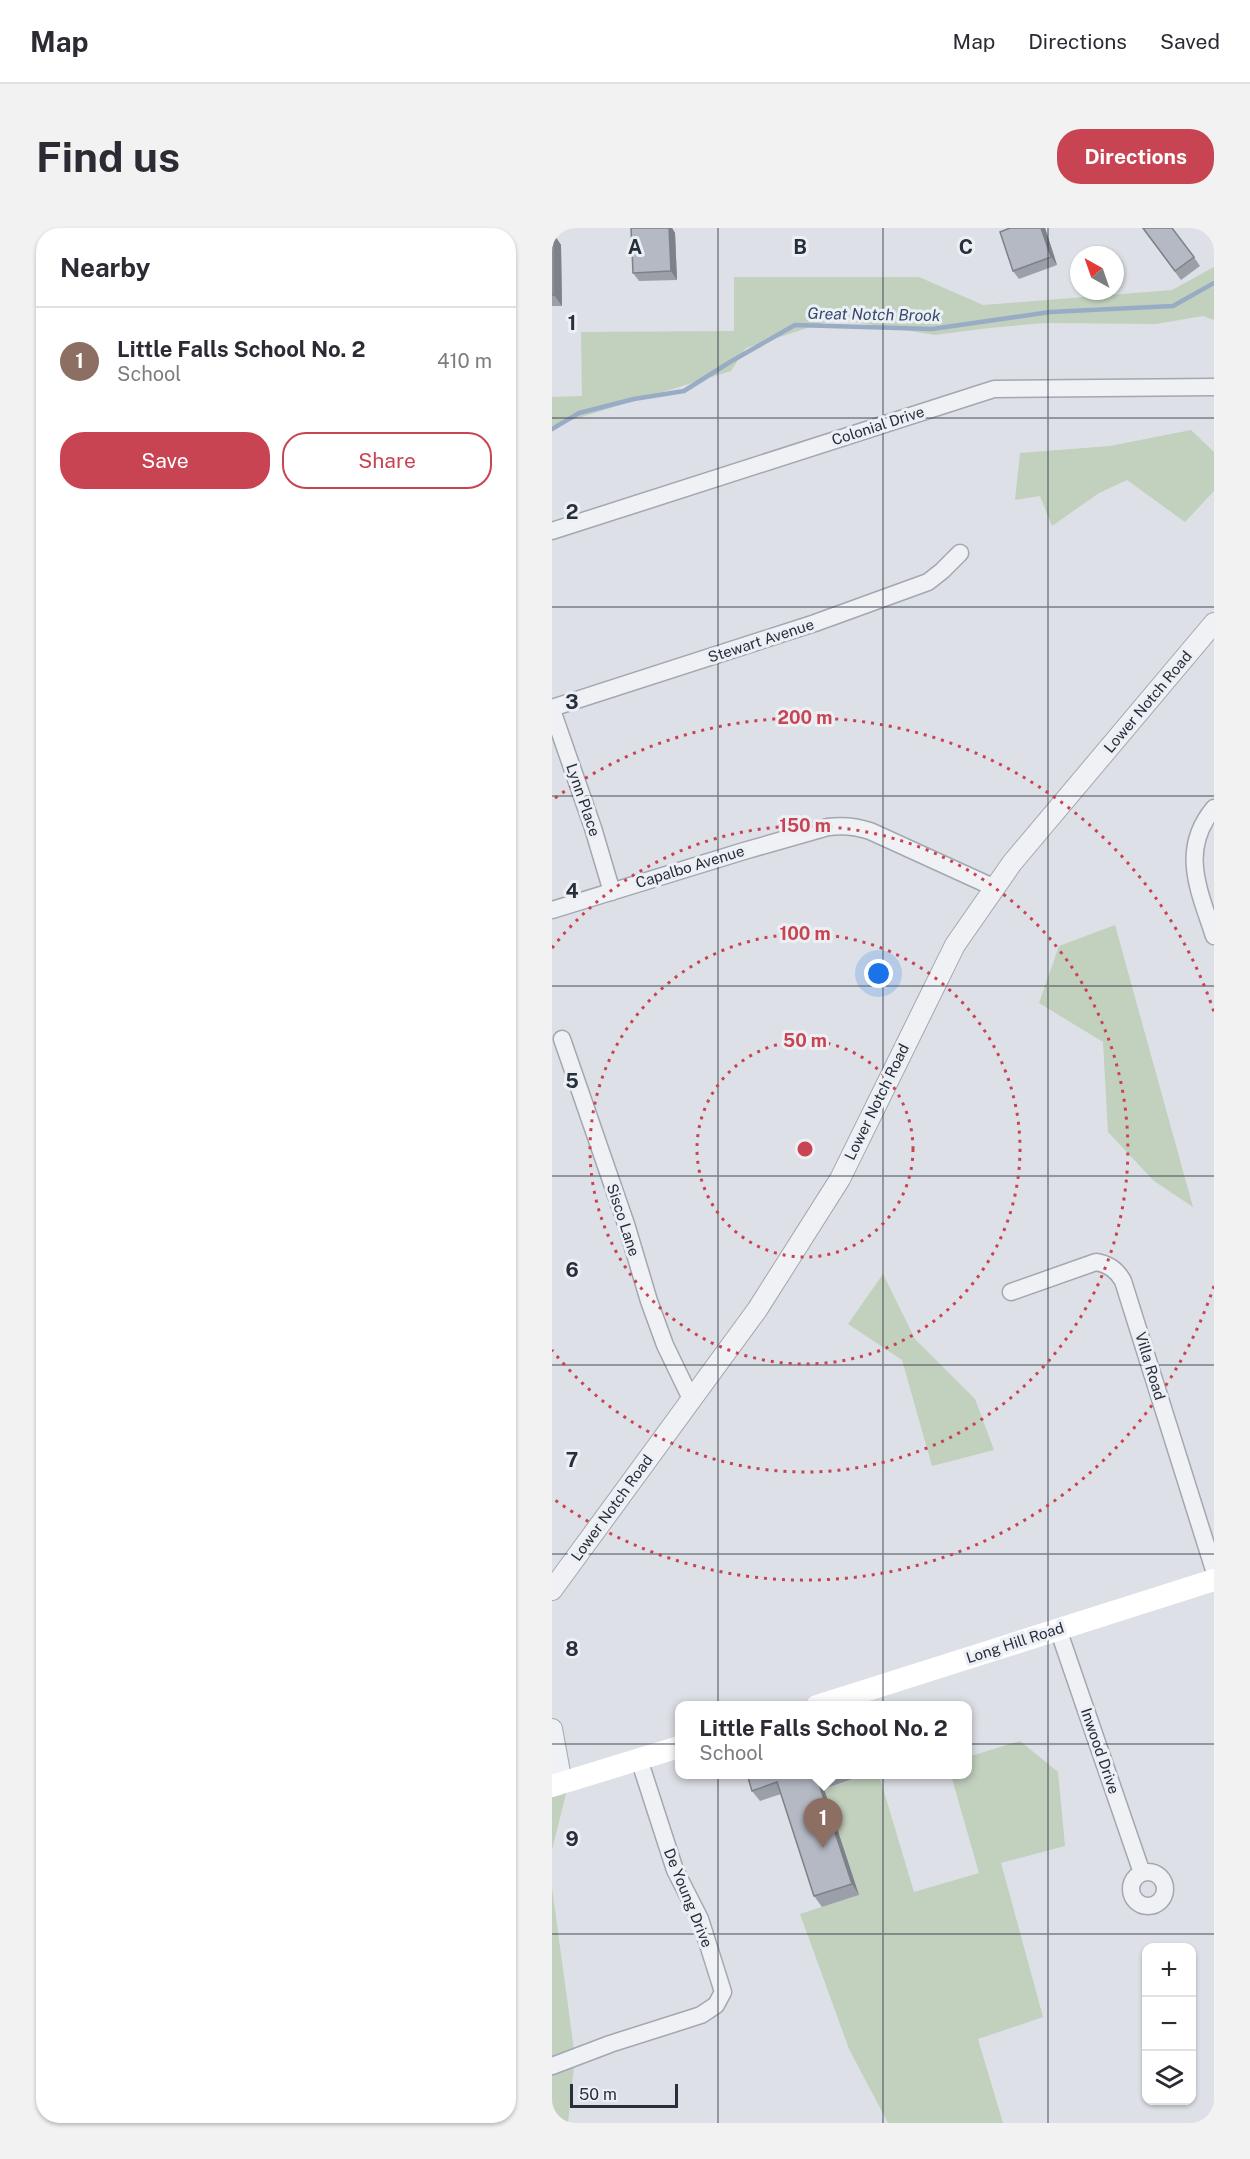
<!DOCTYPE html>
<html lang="en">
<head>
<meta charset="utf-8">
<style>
	body { margin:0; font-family:"Public Sans",sans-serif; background:#f2f2f3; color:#2b2b33 }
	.controls { position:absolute; right:18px; bottom:18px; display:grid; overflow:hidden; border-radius:12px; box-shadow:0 2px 4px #0004 }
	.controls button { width:54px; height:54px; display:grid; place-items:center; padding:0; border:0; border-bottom:2px solid #e1e1e2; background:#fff; color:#2b2b33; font:30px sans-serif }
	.compass { position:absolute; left:518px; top:18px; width:54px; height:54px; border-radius:50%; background:#fff; box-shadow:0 2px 4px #0004; rotate:320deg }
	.scale { position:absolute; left:18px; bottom:15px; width:108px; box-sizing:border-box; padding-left:6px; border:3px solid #272e3c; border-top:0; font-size:16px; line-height:21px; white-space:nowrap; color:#272e3c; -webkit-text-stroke:4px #eceff4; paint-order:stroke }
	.you { position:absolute; left:327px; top:746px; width:21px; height:21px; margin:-15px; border:4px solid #fff; border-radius:50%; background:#1a73e8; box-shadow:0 0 0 9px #1a73e833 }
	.badge { display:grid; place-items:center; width:39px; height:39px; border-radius:50%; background:#c94452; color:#fff; font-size:20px; font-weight:700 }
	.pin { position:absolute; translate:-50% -50px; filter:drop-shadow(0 2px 3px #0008) }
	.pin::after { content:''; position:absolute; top:32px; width:21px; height:18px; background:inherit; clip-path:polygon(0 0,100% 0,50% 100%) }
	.popup { position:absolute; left:123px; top:1473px; width:297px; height:78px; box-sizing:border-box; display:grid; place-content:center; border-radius:12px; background:#fff; filter:drop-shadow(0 2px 4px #0005); font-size:20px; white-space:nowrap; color:#7c7c81 }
	.popup b { font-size:22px; color:#2b2b33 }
	.popup::after { content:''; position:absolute; left:50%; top:100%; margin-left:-12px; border:12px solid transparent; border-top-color:#fff }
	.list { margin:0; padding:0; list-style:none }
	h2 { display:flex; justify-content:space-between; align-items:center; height:78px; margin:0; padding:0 24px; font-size:26px }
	h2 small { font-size:20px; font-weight:400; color:#7c7c81 }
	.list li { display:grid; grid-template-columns:39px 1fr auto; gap:18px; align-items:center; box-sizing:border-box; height:108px; padding:0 24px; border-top:2px solid #e1e1e2 }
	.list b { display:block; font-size:22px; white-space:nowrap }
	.list p { margin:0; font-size:20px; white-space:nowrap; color:#7c7c81 }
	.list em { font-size:20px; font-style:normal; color:#7c7c81 }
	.actions { display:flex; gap:12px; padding:18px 24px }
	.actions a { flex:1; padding:14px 0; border:2px solid #c94452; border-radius:24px; text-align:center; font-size:21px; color:#c94452 }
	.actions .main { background:#c94452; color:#fff }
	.icon { flex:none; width:33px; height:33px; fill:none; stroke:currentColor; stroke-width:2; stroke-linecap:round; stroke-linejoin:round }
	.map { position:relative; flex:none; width:662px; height:1895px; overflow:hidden; border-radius:24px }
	header { display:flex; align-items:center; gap:36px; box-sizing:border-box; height:84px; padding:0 30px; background:#fff; border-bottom:2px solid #e1e1e2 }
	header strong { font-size:28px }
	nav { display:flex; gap:33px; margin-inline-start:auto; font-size:21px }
	.intro { display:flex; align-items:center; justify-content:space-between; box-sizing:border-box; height:144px; padding:0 36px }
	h1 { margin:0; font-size:42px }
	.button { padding:15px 27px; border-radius:24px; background:#c94452; color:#fff; font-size:21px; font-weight:700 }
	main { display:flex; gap:36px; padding:0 36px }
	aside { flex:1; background:#fff; border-radius:24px; box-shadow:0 2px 4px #0004 }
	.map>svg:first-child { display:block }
	.green { fill:#c2d0be }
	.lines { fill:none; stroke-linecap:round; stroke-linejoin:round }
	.stream { stroke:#99acc6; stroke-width:4.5 }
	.minor-casing { stroke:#a3a7b0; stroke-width:19 }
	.tertiary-casing { stroke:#a3a7b0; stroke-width:22 }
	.minor { stroke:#eff1f5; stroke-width:16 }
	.tertiary { stroke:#eff1f5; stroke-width:20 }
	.secondary { stroke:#fff; stroke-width:22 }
	.wall { fill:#9b9fa8 }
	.shaded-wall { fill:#7e8288 }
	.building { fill:#b4b9c3; stroke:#7e8288; stroke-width:1.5 }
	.grid { fill:none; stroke:#272e3c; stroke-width:1.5; stroke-opacity:0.55 }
	.ring { fill:none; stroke:#c94452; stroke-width:3; stroke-dasharray:3 6 }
	.labels { text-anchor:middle; stroke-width:6; stroke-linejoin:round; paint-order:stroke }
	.street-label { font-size:15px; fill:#272e3c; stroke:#eceff4 }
	.water-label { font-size:16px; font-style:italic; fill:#334a6f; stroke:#eceff4 }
	.grid-label { font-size:20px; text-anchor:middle; font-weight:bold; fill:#272e3c; stroke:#eceff4; stroke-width:6; stroke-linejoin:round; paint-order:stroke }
	.centre { fill:#c94452; stroke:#eceff4; stroke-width:3 }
	.ring-label { font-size:18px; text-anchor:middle; font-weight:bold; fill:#c94452; stroke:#eceff4; stroke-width:6; stroke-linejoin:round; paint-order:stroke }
</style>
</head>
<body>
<header>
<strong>Map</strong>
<nav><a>Map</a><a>Directions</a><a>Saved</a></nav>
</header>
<div class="intro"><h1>Find us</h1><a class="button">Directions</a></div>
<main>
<aside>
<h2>Nearby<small></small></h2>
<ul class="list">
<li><span class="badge" style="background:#8d6e63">1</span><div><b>Little Falls School No. 2</b><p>School</p></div><em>410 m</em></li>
</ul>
<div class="actions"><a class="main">Save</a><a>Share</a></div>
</aside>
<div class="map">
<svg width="662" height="1895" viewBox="0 0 662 1895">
	<rect width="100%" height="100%" fill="#dde0e6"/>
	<!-- green -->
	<path class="green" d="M662,39V92L651,88L604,96L493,95L437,100L383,107L283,91L194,120L179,143L0,198V169L30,168L29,104L182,103V49H367L431,77L620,62Z
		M639,202L662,224V263L633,294L575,252L547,265L500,298L488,268L463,272L468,225L558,218Z
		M563,697L641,979L602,953L556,904L551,814L487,775L507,718Z
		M331,1046L363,1111L423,1171L442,1222L380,1238L350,1132L296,1096Z
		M468,1513L506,1544L513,1618L449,1635L491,1789L426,1811L451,1895H336L297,1821L248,1686L307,1667L272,1561L315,1547H327L362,1664L427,1645L399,1547L415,1546V1514L419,1528Z
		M15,1562L0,1622V1567Z
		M0,1660L23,1829L16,1895H0Z"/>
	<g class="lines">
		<!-- stream -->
		<path class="stream" d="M0,201L27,185L82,171L132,163L178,134L243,97L380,101L498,84L621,78L662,55"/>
		<defs>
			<path id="minor" d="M0,303L442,161L662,159
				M0,480L263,395L376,354L390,343L408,325
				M0,482L41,600L60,664
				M662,580C627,622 647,662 662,708
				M0,682L192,623L276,599C291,597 303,598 318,603L443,660
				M10,811L74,996L97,1073L113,1117L139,1171
				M459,1064L544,1034C557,1036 565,1042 571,1053L662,1342
				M506,1401L590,1645
				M579 1661a17 17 0 1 1 34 0a17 17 0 1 1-34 0Z
				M0,1838L58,1816L149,1787L164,1777L171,1764L148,1691L123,1642L87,1531"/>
			<path id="tertiary" d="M0,1362L205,1082L288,951L403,717L460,635L662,395
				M0,1501L10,1555"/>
		</defs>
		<!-- minor casing -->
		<use href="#minor" class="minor-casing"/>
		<!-- tertiary casing -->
		<use href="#tertiary" class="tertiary-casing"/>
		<!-- minor -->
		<use href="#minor" class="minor"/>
		<!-- tertiary -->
		<use href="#tertiary" class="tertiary"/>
		<!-- secondary -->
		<path class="secondary" d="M265,1478L662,1352
			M0,1558L127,1519"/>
	</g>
	<!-- wall -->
	<path class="wall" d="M79,0H120L123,5L125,52L87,53L81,45Z
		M493,0L505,37L467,51L461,43Z
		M590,0L642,29L648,38L629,52Z
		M0,6L9,17L10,78H0Z
		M195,1546H315L272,1561L307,1667L270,1679L262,1668L229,1566L208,1573L200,1563Z"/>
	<!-- shaded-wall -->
	<path class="shaded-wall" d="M117,0H120L123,5L125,52L119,43Z
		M489,0H493L505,37L499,29Z
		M2,6L9,17L10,78L2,67Z
		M265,1550L272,1561L307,1667L300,1656Z"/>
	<!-- building -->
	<path class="building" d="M79,0H117L119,43L81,45Z
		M458,0H489L499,29L461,43L448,4Z
		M591,0H620L642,29L623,43Z
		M0,6H2V67H0Z
		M195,1546H275L265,1550L300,1656L262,1668L225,1554L200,1563Z"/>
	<!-- grid -->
	<path class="grid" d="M166,0V1895M331,0V1895M496,0V1895M0,190H662M0,379H662M0,568H662M0,758H662M0,948H662M0,1137H662M0,1326H662M0,1516H662M0,1706H662"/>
	<!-- distance rings -->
	<g class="ring">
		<circle cx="253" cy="921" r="108"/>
		<circle cx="253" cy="921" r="215"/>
		<path d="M0 720A323 323 0 1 1 0 1122"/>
		<path d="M662 1058A431 431 0 0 1 3 1272M3 570A431 431 0 0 1 662 784"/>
	</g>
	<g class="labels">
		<!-- street labels -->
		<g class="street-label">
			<text transform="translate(326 198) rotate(-18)" y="5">Colonial Drive</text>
			<text transform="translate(209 413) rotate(-18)" y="5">Stewart Avenue</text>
			<text transform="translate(596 474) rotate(-50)" y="5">Lower Notch Road</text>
			<text transform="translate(31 572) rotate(71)" y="5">Lynn Place</text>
			<text transform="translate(138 639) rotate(-17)" y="5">Capalbo Avenue</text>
			<text transform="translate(325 874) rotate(-64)" y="5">Lower Notch Road</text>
			<text transform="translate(71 992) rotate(72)" y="5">Sisco Lane</text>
			<text transform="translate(598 1138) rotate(73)" y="5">Villa Road</text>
			<text transform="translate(60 1280) rotate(-54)" y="5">Lower Notch Road</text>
			<text transform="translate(463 1415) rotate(-18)" y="5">Long Hill Road</text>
			<text transform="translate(548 1523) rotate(71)" y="5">Inwood Drive</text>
			<text transform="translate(136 1670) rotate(68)" y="5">De Young Drive</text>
		</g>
		<!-- water labels -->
		<g class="water-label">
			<text transform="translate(322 86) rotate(1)" y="6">Great Notch Brook</text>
		</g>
	</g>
	<g class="grid-label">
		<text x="83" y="26">A</text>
		<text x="248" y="26">B</text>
		<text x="414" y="26">C</text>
		<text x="20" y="102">1</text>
		<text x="20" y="291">2</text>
		<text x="20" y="481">3</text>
		<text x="20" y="670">4</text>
		<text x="20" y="860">5</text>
		<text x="20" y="1049">6</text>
		<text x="20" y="1239">7</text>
		<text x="20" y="1428">8</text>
		<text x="20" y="1618">9</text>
	</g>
	<circle cx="253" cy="921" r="9" class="centre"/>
	<g class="ring-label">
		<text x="253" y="496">200 m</text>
		<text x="253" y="604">150 m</text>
		<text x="253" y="712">100 m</text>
		<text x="253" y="819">50 m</text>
	</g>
</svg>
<div class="controls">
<button>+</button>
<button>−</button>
<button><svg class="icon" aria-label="layers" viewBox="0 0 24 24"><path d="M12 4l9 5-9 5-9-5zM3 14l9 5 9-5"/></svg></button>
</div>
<svg class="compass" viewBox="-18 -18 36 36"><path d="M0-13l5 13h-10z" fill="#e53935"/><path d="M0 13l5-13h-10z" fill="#7c7c81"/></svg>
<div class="scale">50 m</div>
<div class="you"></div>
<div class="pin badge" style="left:271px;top:1620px;background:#8d6e63">1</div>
<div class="popup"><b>Little Falls School No. 2</b>School</div>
</div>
</main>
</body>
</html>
